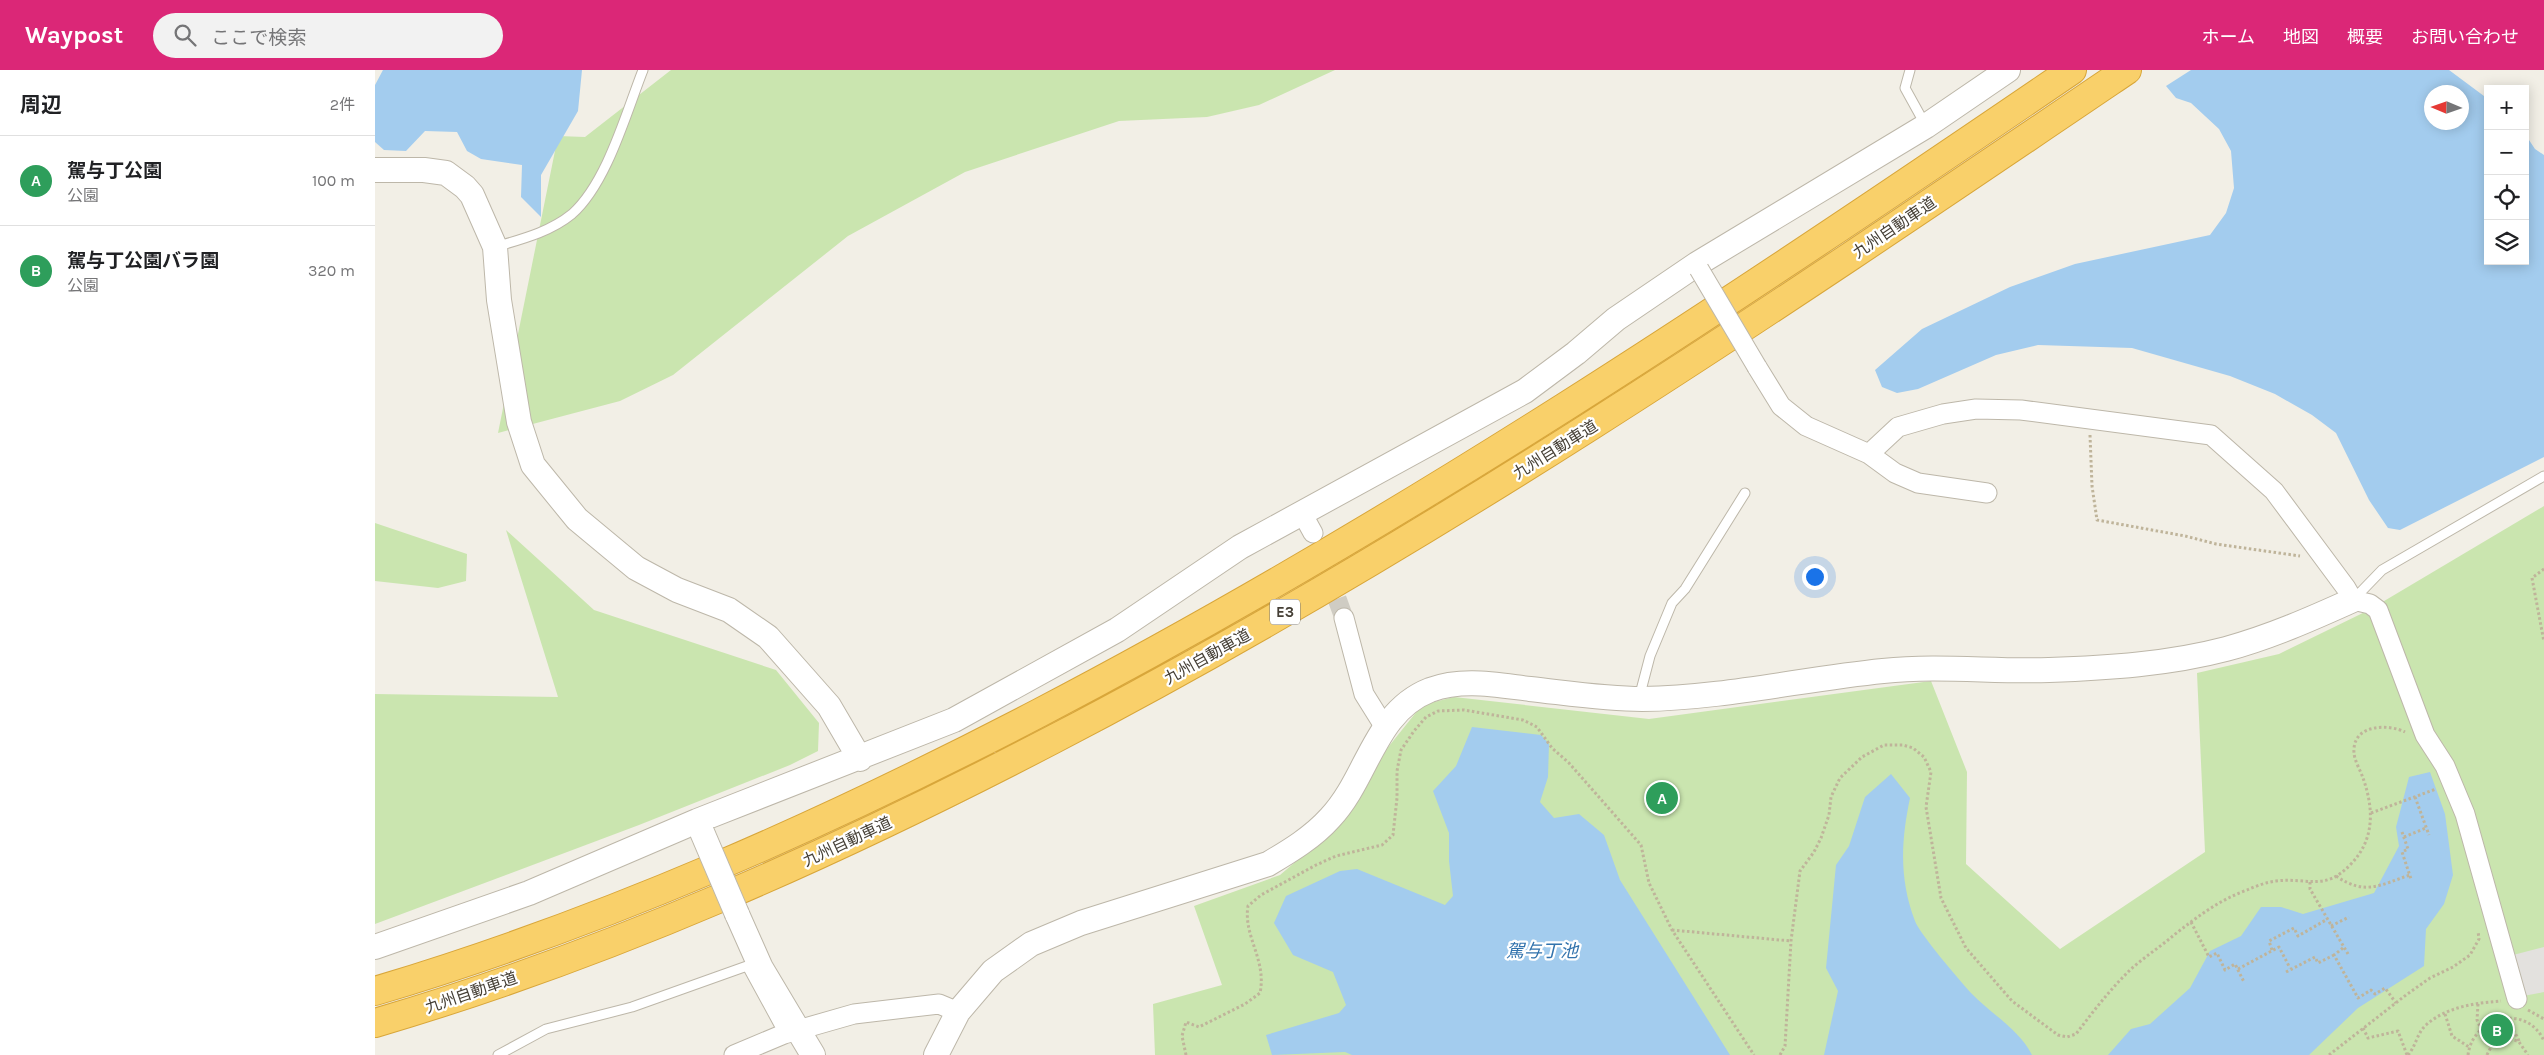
<!DOCTYPE html>
<html lang="ja">
<head>
<meta charset="utf-8">
<style>
	body { margin:0; font-family:Karla,"Noto Sans JP",sans-serif; background:#f2f2f2; color:#202124 }
	.controls { position:absolute; right:15px; top:15px; display:grid; overflow:hidden; border-radius:0px; box-shadow:0 2px 12px #0003 }
	.controls button { width:45px; height:45px; display:grid; place-items:center; padding:0; border:0; border-bottom:1px solid #e0e0e0; background:#fff; color:#202124; font:25px sans-serif }
	.compass { position:absolute; left:2049px; top:15px; width:45px; height:45px; border-radius:50%; background:#fff; box-shadow:0 2px 12px #0003; rotate:272deg }
	.you { position:absolute; left:1439px; top:506px; width:18px; height:18px; margin:-12px; border:4px solid #fff; border-radius:50%; background:#1a73e8; box-shadow:0 0 0 8px #1a73e833 }
	.badge { display:grid; place-items:center; width:32px; height:32px; border-radius:50%; background:#db2777; color:#fff; font-size:16px; font-weight:700 }
	.pin { position:absolute; translate:-50% -50%; border:2px solid #fff; box-shadow:0 1px 5px #0006 }
	.list { margin:0; padding:0; list-style:none }
	h2 { display:flex; justify-content:space-between; align-items:center; height:65px; margin:0; padding:0 20px; font-size:21px }
	h2 small { font-size:16px; font-weight:400; color:#757577 }
	.list li { display:grid; grid-template-columns:32px 1fr auto; gap:15px; align-items:center; box-sizing:border-box; height:90px; padding:0 20px; border-top:1px solid #e0e0e0 }
	.list b { display:block; font-size:19px; white-space:nowrap }
	.list p { margin:0; font-size:16px; white-space:nowrap; color:#757577 }
	.list em { font-size:16px; font-style:normal; color:#757577 }
	.icon { flex:none; width:28px; height:28px; fill:none; stroke:currentColor; stroke-width:2; stroke-linecap:round; stroke-linejoin:round }
	.map { position:relative; flex:none; width:2169px; height:985px; overflow:hidden }
	header { display:flex; align-items:center; gap:30px; box-sizing:border-box; height:70px; padding:0 25px; background:#db2777; color:#fff }
	header strong { font-size:24px }
	nav { display:flex; gap:28px; margin-inline-start:auto; font-size:18px }
	.search { width:350px; height:45px; background:#f2f2f2; display:flex; align-items:center; gap:12px; box-sizing:border-box; padding:0 18px; border-radius:28px; color:#757577; font-size:19px }
	main { display:flex }
	aside { flex:1; background:#fff }
	.map>svg:first-child { display:block }
	.green { fill:#cae5af }
	.parking { fill:#e3e1de }
	.water { fill:#a3ccee; fill-rule:evenodd }
	.lines { fill:none; stroke-linecap:round; stroke-linejoin:round }
	.minor-tunnel { stroke:#cfccc3; stroke-width:19; stroke-dasharray:19 9; stroke-linecap:butt }
	.service-casing { stroke:#bdb7a9; stroke-width:11 }
	.minor-casing { stroke:#bdb7a9; stroke-width:21 }
	.tertiary-casing { stroke:#bdb7a9; stroke-width:26 }
	.motorway-casing { stroke:#d8a63a; stroke-width:30 }
	.path { stroke:#bfb49a; stroke-width:3; stroke-dasharray:2.5 2.5; stroke-linecap:butt }
	.service { stroke:#fff; stroke-width:9 }
	.minor { stroke:#fff; stroke-width:19 }
	.tertiary { stroke:#fff; stroke-width:24 }
	.motorway { stroke:#f9d06a; stroke-width:28 }
	.minor-bridge-casing { stroke:#bdb7a9; stroke-width:21; stroke-linecap:butt }
	.tertiary-bridge-casing { stroke:#bdb7a9; stroke-width:26; stroke-linecap:butt }
	.minor-bridge { stroke:#fff; stroke-width:19 }
	.tertiary-bridge { stroke:#fff; stroke-width:24 }
	.labels { text-anchor:middle; stroke-width:4.5; stroke-linejoin:round; paint-order:stroke }
	.shield { fill:#fff; stroke:#7d7972; stroke-width:1 }
	.shield-label { font-size:15px; font-weight:bold; fill:#453f35 }
	.street-label { font-size:16px; fill:#453f35; stroke:#fff }
	.water-label { font-size:18px; font-style:italic; fill:#3273ad; stroke:#fff }
</style>
</head>
<body>
<header>
<strong>Waypost</strong>
<div class="search"><svg class="icon" aria-label="search" viewBox="0 0 24 24"><circle cx="10" cy="10" r="6"/><path d="M15 15l6 6"/></svg>ここで検索</div>
<nav><a>ホーム</a><a>地図</a><a>概要</a><a>お問い合わせ</a></nav>
</header>
<main>
<aside>
<h2>周辺<small>2件</small></h2>
<ul class="list">
<li><span class="badge" style="background:#2e9e5b">A</span><div><b>駕与丁公園</b><p>公園</p></div><em>100 m</em></li>
<li><span class="badge" style="background:#2e9e5b">B</span><div><b>駕与丁公園バラ園</b><p>公園</p></div><em>320 m</em></li>
</ul>
</aside>
<div class="map">
<svg width="2169" height="985" viewBox="0 0 2169 985">
	<rect width="100%" height="100%" fill="#f2efe6"/>
	<!-- green -->
	<path class="green" d="M296,0H960L884,35L832,47L744,51L590,102L473,166L298,305L245,331L123,363L183,66L210,67Z
		M2169,436V985H780L778,934L847,915L819,836L905,805L966,753L1006,686L1047,635L1079,627L1274,649L1556,611L1592,702L1591,794L1685,879L1830,782L1822,603L1904,584L1994,540Z
		M0,453L92,484L91,511L63,518L0,511Z
		M131,460L219,540L401,600L444,653L443,681L415,695L264,755L0,854V624L183,627Z"/>
	<!-- parking -->
	<path class="parking" d="M2169,877V922L2148,926L2138,885Z"/>
	<!-- water -->
	<path class="water" d="M8,0H207L203,41L166,105V147L146,127L147,95L106,89L92,81L82,62L50,61L31,81L9,80L0,72V15Z
		M1816,0H2074L2113,29V191H2150V64L2160,79L2169,85V387L2025,460L2013,458L1994,430L1961,363L1937,345L1900,324L1855,306L1757,278L1663,275L1621,285L1543,319L1522,323L1507,317L1500,300L1547,259L1635,217L1700,194L1835,165L1851,143L1859,118L1856,81L1844,59L1816,33L1801,28L1791,16ZM2086,22V52H2056V22Z
		M1097,657L1166,665L1174,674L1173,707L1165,732L1179,748L1204,744L1229,765L1245,810L1355,985H977L970,982L897,985L891,965L964,943L971,935L958,902L918,885L899,853L911,826L965,801L982,799L1070,835L1078,826L1074,791V763L1058,721L1081,696Z
		M2055,702L2070,744L2078,805L2069,834L2051,859L2049,896L1983,938L1934,985H1733L1756,959L1775,954L1815,918L1835,881L1866,866L1886,837H1906L1928,844L1999,823L2024,776L2021,757L2034,707Z
		M1516,704L1535,728C1526,771 1524,809 1540,851C1544,863 1586,912 1596,923C1616,944 1644,959 1657,985H1449L1463,921L1451,898L1461,795L1474,776L1490,727Z"/>
	<g class="lines">
		<!-- minor-tunnel -->
		<path class="minor-tunnel" d="M943,476L969,548"/>
		<defs>
			<path id="service" d="M1535,0L1530,18L1551,56
				M120,177C147,169 175,162 197,144C232,113 251,43 268,0
				M1978,530L2007,500L2169,406
				M1264,628L1275,586L1297,533L1310,519L1370,423
				M123,985L171,959L257,937L372,896L409,964"/>
			<path id="minor" d="M1382,297L1406,336L1431,356L1494,384L1523,357L1568,344L1601,339L1646,340L1836,365L1899,421L1971,518L1978,530L1995,534L2003,540L2050,665L2070,696L2090,744L2142,929
				M1494,384L1520,403L1543,413L1612,423
				M927,443L938,463
				M969,548L989,624L1009,656
				M359,985L409,964L479,944L564,934L583,942"/>
			<path id="tertiary" d="M0,100H49L71,103L90,117L97,125L120,177L124,230L144,352L158,395L202,449L261,498L302,520L354,540L393,567L454,636L485,689
				M362,844L386,898L438,985
				M0,877L154,823L322,751L579,650L742,560L865,477L1150,321L1201,283L1241,249L1322,194L1551,56L1633,0
				M561,985L583,942L618,901L656,874L706,853L893,794C915,781 938,767 955,748C993,708 999,642 1055,620C1088,608 1121,615 1155,619C1192,623 1230,629 1267,629C1348,628 1428,609 1508,601C1564,595 1619,602 1674,600C1733,598 1794,594 1851,579C1895,567 1936,549 1978,530"/>
			<path id="motorway" d="M0,921C231,852 451,754 664,643C1024,455 1362,229 1697,0
				M0,953C235,884 460,783 677,670C1052,475 1402,237 1752,0"/>
		</defs>
		<!-- service casing -->
		<use href="#service" class="service-casing"/>
		<!-- minor casing -->
		<use href="#minor" class="minor-casing"/>
		<!-- tertiary casing -->
		<use href="#tertiary" class="tertiary-casing"/>
		<!-- motorway casing -->
		<use href="#motorway" class="motorway-casing"/>
		<!-- path -->
		<path class="path" d="M1715,365L1717,416L1722,450L1810,466L1841,474L1925,486
			M2169,499L2157,508L2169,572
			M2040,727L2054,765
			M1996,743L2061,719
			M2027,762L2033,779L2027,782L2036,809
			M2029,767L2051,758
			M1961,806C1990,826 2005,815 2035,805
			M1935,812V819L1973,884
			M1816,852L1834,887L1842,883L1850,900L1860,894L1869,912
			M1956,856L1974,847
			M1297,860L1416,871
			M1968,878L1959,885L1983,928L1996,920L2000,924L2010,918L2021,933
			M1897,880L1894,871L1919,858L1923,866L1951,850
			M1863,899L1904,877L1915,898
			M1911,902L1940,887L1943,893L1959,885
			M2103,934L2102,950L2106,959
			M2153,940L2169,949
			M2070,944L2077,966L2094,977
			M2121,950C2133,954 2139,958 2144,971
			M1988,958L1993,968L2023,961L2032,985
			M811,985L807,966L811,952L824,957L870,934L885,923C892,890 868,866 873,836L886,825L941,795L961,786L1007,775L1018,765L1022,728V701L1026,680L1039,661L1051,647L1063,641L1089,640L1148,650L1162,657L1177,678L1194,693L1266,775L1274,813L1297,860L1379,985
			M1405,985L1410,976L1416,871L1425,801L1439,782L1446,768L1454,745L1456,727L1465,708L1487,687L1509,675H1528L1538,678L1549,687L1556,702L1551,737L1566,828L1591,878L1637,931L1683,965L1692,967L1701,964C1717,943 1733,922 1752,903C1766,889 1784,878 1799,865C1822,847 1844,830 1872,820C1881,816 1892,812 1901,811C1932,807 1949,822 1975,795C2000,770 1999,739 1988,708C1985,699 1978,689 1979,679C1980,654 2014,654 2030,662
			M1954,985L2031,925L2055,908L2078,897L2095,885L2104,869L2103,861
			M2033,985C2041,976 2042,963 2051,955C2071,937 2100,933 2126,931
			M2093,985C2098,946 2152,933 2169,971
			M2112,985C2118,970 2130,965 2144,972L2153,985"/>
		<!-- service -->
		<use href="#service" class="service"/>
		<!-- minor -->
		<use href="#minor" class="minor"/>
		<!-- tertiary -->
		<use href="#tertiary" class="tertiary"/>
		<!-- motorway -->
		<use href="#motorway" class="motorway"/>
		<defs>
			<path id="minor-bridge" d="M1324,199L1382,297"/>
			<path id="tertiary-bridge" d="M327,762L362,844"/>
		</defs>
		<!-- minor-bridge casing -->
		<use href="#minor-bridge" class="minor-bridge-casing"/>
		<!-- tertiary-bridge casing -->
		<use href="#tertiary-bridge" class="tertiary-bridge-casing"/>
		<!-- minor-bridge -->
		<use href="#minor-bridge" class="minor-bridge"/>
		<!-- tertiary-bridge -->
		<use href="#tertiary-bridge" class="tertiary-bridge"/>
	</g>
	<g class="labels">
		<!-- shield labels -->
		<rect class="shield" x="895" y="529.5" width="30" height="25" rx="4"/>
		<g class="shield-label">
			<text x="910" y="547">E3</text>
		</g>
		<!-- street labels -->
		<g class="street-label">
			<text transform="translate(1519 157) rotate(-34)" y="6">九州自動車道</text>
			<text transform="translate(1180 379) rotate(-32)" y="6">九州自動車道</text>
			<text transform="translate(832 586) rotate(-29)" y="6">九州自動車道</text>
			<text transform="translate(472 771) rotate(-25)" y="6">九州自動車道</text>
			<text transform="translate(96 922) rotate(-19)" y="6">九州自動車道</text>
		</g>
		<!-- water labels -->
		<g class="water-label">
			<text x="1167" y="887">駕与丁池</text>
		</g>
	</g>
</svg>
<div class="controls">
<button>+</button>
<button>−</button>
<button><svg class="icon" aria-label="locate" viewBox="0 0 24 24"><circle cx="12" cy="12" r="6"/><path d="M12 2v4M12 18v4M2 12h4M18 12h4"/></svg></button>
<button><svg class="icon" aria-label="layers" viewBox="0 0 24 24"><path d="M12 4l9 5-9 5-9-5zM3 14l9 5 9-5"/></svg></button>
</div>
<svg class="compass" viewBox="-18 -18 36 36"><path d="M0-13l5 13h-10z" fill="#e53935"/><path d="M0 13l5-13h-10z" fill="#757577"/></svg>
<div class="you"></div>
<div class="pin badge" style="left:1287px;top:728px;background:#2e9e5b">A</div>
<div class="pin badge" style="left:2122px;top:960px;background:#2e9e5b">B</div>
</div>
</main>
</body>
</html>
